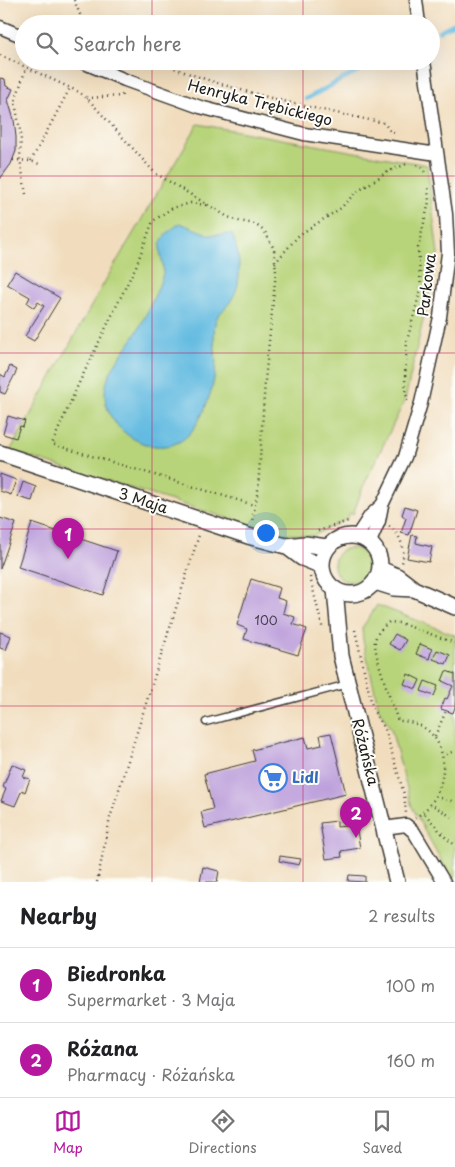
<!DOCTYPE html>
<html lang="en">
<head>
<meta charset="utf-8">
<style>
	body { margin:0; font-family:"Playpen Sans",sans-serif; background:#f2f2f2; color:#202124 }
	.you { position:absolute; left:265px; top:532px; width:18px; height:18px; margin:-12px; border:4px solid #fff; border-radius:50%; background:#1a73e8; box-shadow:0 0 0 8px #1a73e833 }
	.badge { display:grid; place-items:center; width:32px; height:32px; border-radius:50%; background:#b5179e; color:#fff; font-size:16px; font-weight:700 }
	.pin { position:absolute; translate:-50% -41px; filter:drop-shadow(0 1px 2px #0008) }
	.pin::after { content:''; position:absolute; top:26px; width:18px; height:15px; background:inherit; clip-path:polygon(0 0,100% 0,50% 100%) }
	.list { margin:0; padding:0; list-style:none }
	h2 { display:flex; justify-content:space-between; align-items:center; height:65px; margin:0; padding:0 20px; font-size:21px }
	h2 small { font-size:16px; font-weight:400; color:#757577 }
	.list li { display:grid; grid-template-columns:32px 1fr auto; gap:15px; align-items:center; box-sizing:border-box; height:75px; padding:0 20px; border-top:1px solid #e0e0e0 }
	.list b { display:block; font-size:19px; white-space:nowrap }
	.list p { margin:0; font-size:16px; white-space:nowrap; color:#757577 }
	.list em { font-size:16px; font-style:normal; color:#757577 }
	.icon { flex:none; width:28px; height:28px; fill:none; stroke:currentColor; stroke-width:2; stroke-linecap:round; stroke-linejoin:round }
	.map { position:relative; flex:none; width:455px; height:882px; overflow:hidden }
	.search { position:absolute; background:#fff; box-shadow:0 5px 20px #0002; left:15px; right:15px; top:15px; height:55px; display:flex; align-items:center; gap:12px; box-sizing:border-box; padding:0 18px; border-radius:28px; color:#757577; font-size:19px }
	.sheet { height:215px; background:#fff }
	nav { display:flex; justify-content:space-around; align-items:center; box-sizing:border-box; height:70px; border-top:1px solid #e0e0e0; background:#fff; font-size:14px; color:#757577 }
	nav a { display:grid; justify-items:center; gap:2px }
	nav .on { color:#b5179e }
	.map>svg:first-child { display:block }
	.green { fill:#b8d47a; stroke:#6a784b }
	.water { fill:#64bbe1; stroke:#406c7e }
	.lines { fill:none; stroke-linecap:round; stroke-linejoin:round }
	.stream { stroke:#64bbe1; stroke-width:4.5 }
	.building { fill:#bda0dc }
	.service-casing { stroke:#3c3934; stroke-width:9 }
	.minor-casing { stroke:#3c3934; stroke-width:15 }
	.tertiary-casing { stroke:#3c3934; stroke-width:18 }
	.path { stroke:#3c3934; stroke-width:2.5; stroke-dasharray:1 4; stroke-linecap:butt }
	.service { stroke:#fff; stroke-width:6 }
	.minor { stroke:#fff; stroke-width:12 }
	.tertiary { stroke:#fff; stroke-width:15 }
	.grid { fill:none; stroke:#c2185b; stroke-width:1; stroke-opacity:0.55 }
	.labels { text-anchor:middle; stroke-width:4; stroke-linejoin:round; paint-order:stroke }
	.number-label { font-size:12px; fill:#443d4c }
	.street-label { font-size:15px; fill:#1c1c1c; stroke:#fdfcf7 }
	.shop-label { font-size:15px; font-weight:bold; fill:#366cbe; stroke:#fdfcf7; text-anchor:start }
</style>
</head>
<body>
<div class="map">
<svg width="455" height="882" viewBox="0 0 455 882">
	<rect width="100%" height="100%" fill="#fdfcf7"/>
	<filter id="ink" filterUnits="userSpaceOnUse"><feTurbulence type="fractalNoise" baseFrequency=".02" numOctaves="2"/><feDisplacementMap in="SourceGraphic" scale="10" xChannelSelector="R" yChannelSelector="G"/><feConvolveMatrix kernelMatrix="1 2 1 2 8 2 1 2 1" color-interpolation-filters="sRGB"/></filter>
	<filter id="wash" filterUnits="userSpaceOnUse"><feTurbulence type="fractalNoise" baseFrequency=".0096" numOctaves="4" result="noise"/><feDisplacementMap in="SourceGraphic" scale="20" xChannelSelector="R" yChannelSelector="G"/><feGaussianBlur stdDeviation="1.12" result="paint"/><feColorMatrix in="noise" values="0 0 0 0 0 0 0 0 0 0 0 0 0 0 0 0 0 1.4 0 .05"/><feComposite in="paint" operator="in"/></filter>
	<g filter="url(#wash)">
		<rect width="100%" height="100%" fill="#f1ddbd"/>
		<!-- green -->
		<path class="green" d="M198,124L427,165L438,254L405,400L363,487L353,514L350,513L347,519L312,536L276,533L10,451L108,276Z
			M334 565a17 17 0 1 1 34 0a17 17 0 1 1-34 0Z
			M377,605L455,635V882H453L412,807L391,729L379,709L363,640L362,628Z"/>
		<!-- water -->
		<path class="water" d="M180,223L210,235L232,234C240,254 244,283 230,302C226,308 218,314 216,320C211,336 218,356 215,373C213,390 203,418 191,432C164,465 107,436 105,396C104,369 129,349 140,326C147,313 159,288 163,274C164,269 162,261 161,256C156,240 168,232 180,223Z"/>
		<g class="lines">
			<!-- stream -->
			<path class="stream" d="M439,31L455,23
				M306,99L376,61"/>
		</g>
		<g id="blocks">
			<!-- building -->
			<path class="building" d="M0,78L5,79L6,86L13,89L8,100L14,120L16,137V151L11,164L0,179Z
				M15,271L60,298L34,341L25,336L44,306L38,302L34,308L27,303L30,297L7,284Z
				M10,366L17,370L5,394L0,392V374L5,377Z
				M8,416L25,421L23,427L20,426L16,438L3,434Z
				M0,474L16,480L11,495L0,491Z
				M23,482L36,487L32,501L18,497Z
				M405,506L417,510L409,535L401,533L406,518L402,515Z
				M0,518L16,523L0,569Z
				M32,523L117,551L103,595L18,567Z
				M412,535L417,536L416,543L432,547L429,562L407,558Z
				M251,579L280,588L277,598L286,601L283,613L295,617L293,624L307,629L298,655L244,639L247,629L237,625Z
				M0,632L11,636L6,650L0,648Z
				M395,634L406,640L400,650L389,644Z
				M420,644L432,649L429,659L416,654Z
				M437,650L450,655L446,664L433,659Z
				M446,671L455,674V707L453,713L441,709L445,698L447,699L453,686L442,681Z
				M408,674L420,680L416,689L404,684Z
				M425,681L438,686L434,696L421,691Z
				M331,733L346,794L205,828L201,812L213,809L204,774L255,761L252,750L305,737L308,748L322,745L320,735Z
				M12,764L26,770L23,777L30,779L25,792L22,790L15,806L1,801L6,789L3,787Z
				M337,821V827L356,825L360,848L341,851L342,857L326,859L320,823Z
				M280,856L301,859L299,865L279,861Z
				M203,867L219,871L217,882H200Z
				M349,875L365,876V882L348,881Z"/>
		</g>
	</g>
	<g filter="url(#ink)">
		<use href="#blocks" fill-opacity="0" stroke="#3c3934" stroke-width="1"/>
		<g class="lines">
			<defs>
				<path id="service" d="M206,722L348,684"/>
				<path id="minor" d="M416,0L419,24
					M0,27L24,37
					M80,61L125,80L200,107L304,134L437,154
					M357,536L370,516L382,505
					M370,542L379,521L382,505L405,457L421,403L440,317L448,253L446,214L424,61
					M384,828L406,825L414,832L444,882"/>
				<path id="tertiary" d="M0,453L248,536L286,546L302,558L322,566
					M322 565a29 29 0 1 1 58 0a29 29 0 1 1-58 0Z
					M286,546L305,544L327,547
					M380,569L397,576L414,589L455,607
					M375,582L394,588L414,589
					M335,589L341,656L397,882"/>
			</defs>
			<!-- service casing -->
			<use href="#service" class="service-casing"/>
			<!-- minor casing -->
			<use href="#minor" class="minor-casing"/>
			<!-- tertiary casing -->
			<use href="#tertiary" class="tertiary-casing"/>
			<!-- path -->
			<path class="path" d="M74,0L84,24
				M0,55L79,92L87,98L155,173L228,217L239,221L255,224L265,232L274,249L276,272L265,381L258,490L252,522
				M156,61C229,91 307,107 384,123L391,132L395,133
				M87,98L121,96L124,93
				M13,160L31,161L42,165
				M31,161L70,88
				M417,165L423,168L426,175
				M26,194L20,159L21,136L15,102L26,68
				M206,205L191,203L172,208L153,221L136,266L79,383L52,444L254,505
				M275,263L299,235L341,208L354,194L387,172L409,163
				M407,401L405,379L407,341L421,288L418,248L429,202L428,187
				M389,526C400,533 406,550 402,563
				M318,531L351,520
				M310,577L323,630
				M355,630L373,710L385,729L404,794L406,813
				M435,736L446,711
				M446,754L455,751
				M441,798L455,802
				M434,806L455,819
				M425,814L446,838L455,845
				M415,818C455,794 455,721 398,721C393,707 373,652 375,641C376,633 383,627 389,622L400,623L455,643
				M97,882L110,818L199,535"/>
			<!-- service -->
			<use href="#service" class="service"/>
			<!-- minor -->
			<use href="#minor" class="minor"/>
			<!-- tertiary -->
			<use href="#tertiary" class="tertiary"/>
		</g>
	</g>
	<!-- grid -->
	<path class="grid" d="M152,0V24M303,0V24M152,61V882M303,61V882M0,176H455M0,353H455M0,529H455M0,706H455"/>
	<!-- icons -->
	<defs>
		<symbol id="supermarket-ring" viewBox="-11 -11 22 22"><circle r="9.5" fill="#fdfcf7" stroke="#3f7fe0" stroke-width="1.5"/><path d="M-6-5.5h2.5l.6 2H6L4.5 2H-2.5L-4.4-4H-6ZM-1.5 3.2a1.3 1.3 0 1 0 .1 0ZM3 3.2a1.3 1.3 0 1 0 .1 0Z" fill="#3f7fe0"/></symbol>
	</defs>
	<g fill-rule="evenodd">
		<use href="#supermarket-ring" x="257" y="762" width="32" height="32"/>
	</g>
	<g class="labels">
		<!-- number labels -->
		<g class="number-label">
			<text x="266" y="625">100</text>
		</g>
		<!-- street labels -->
		<g class="street-label">
			<text transform="translate(260 103) rotate(14)" y="5">Henryka Trębickiego</text>
			<text transform="translate(427 285) rotate(-83)" y="5">Parkowa</text>
			<text transform="translate(143 501) rotate(18)" y="5">3 Maja</text>
			<text transform="translate(365 752) rotate(76)" y="5">Różańska</text>
		</g>
		<!-- shop labels -->
		<g class="shop-label">
			<text x="292" y="783">Lidl</text>
		</g>
	</g>
</svg>
<div class="you"></div>
<div class="pin badge" style="left:68px;top:559px">1</div>
<div class="pin badge" style="left:356px;top:838px">2</div>
<div class="search"><svg class="icon" aria-label="search" viewBox="0 0 24 24"><circle cx="10" cy="10" r="6"/><path d="M15 15l6 6"/></svg>Search here</div>
</div>
<section class="sheet">
<h2>Nearby<small>2 results</small></h2>
<ul class="list">
<li><span class="badge">1</span><div><b>Biedronka</b><p>Supermarket · 3 Maja</p></div><em>100 m</em></li>
<li><span class="badge">2</span><div><b>Różana</b><p>Pharmacy · Różańska</p></div><em>160 m</em></li>
</ul>
</section>
<nav>
<a class="on"><svg class="icon" aria-label="map" viewBox="0 0 24 24"><path d="M3 6l6-2 6 2 6-2v14l-6 2-6-2-6 2zM9 4v14M15 6v14"/></svg>Map</a>
<a><svg class="icon" aria-label="directions" viewBox="0 0 24 24"><path d="M12 3l9 9-9 9-9-9zM9 14v-3h6M13 9l2 2-2 2"/></svg>Directions</a>
<a><svg class="icon" aria-label="saved" viewBox="0 0 24 24"><path d="M7 4h10v16l-5-4-5 4z"/></svg>Saved</a>
</nav>
</body>
</html>
